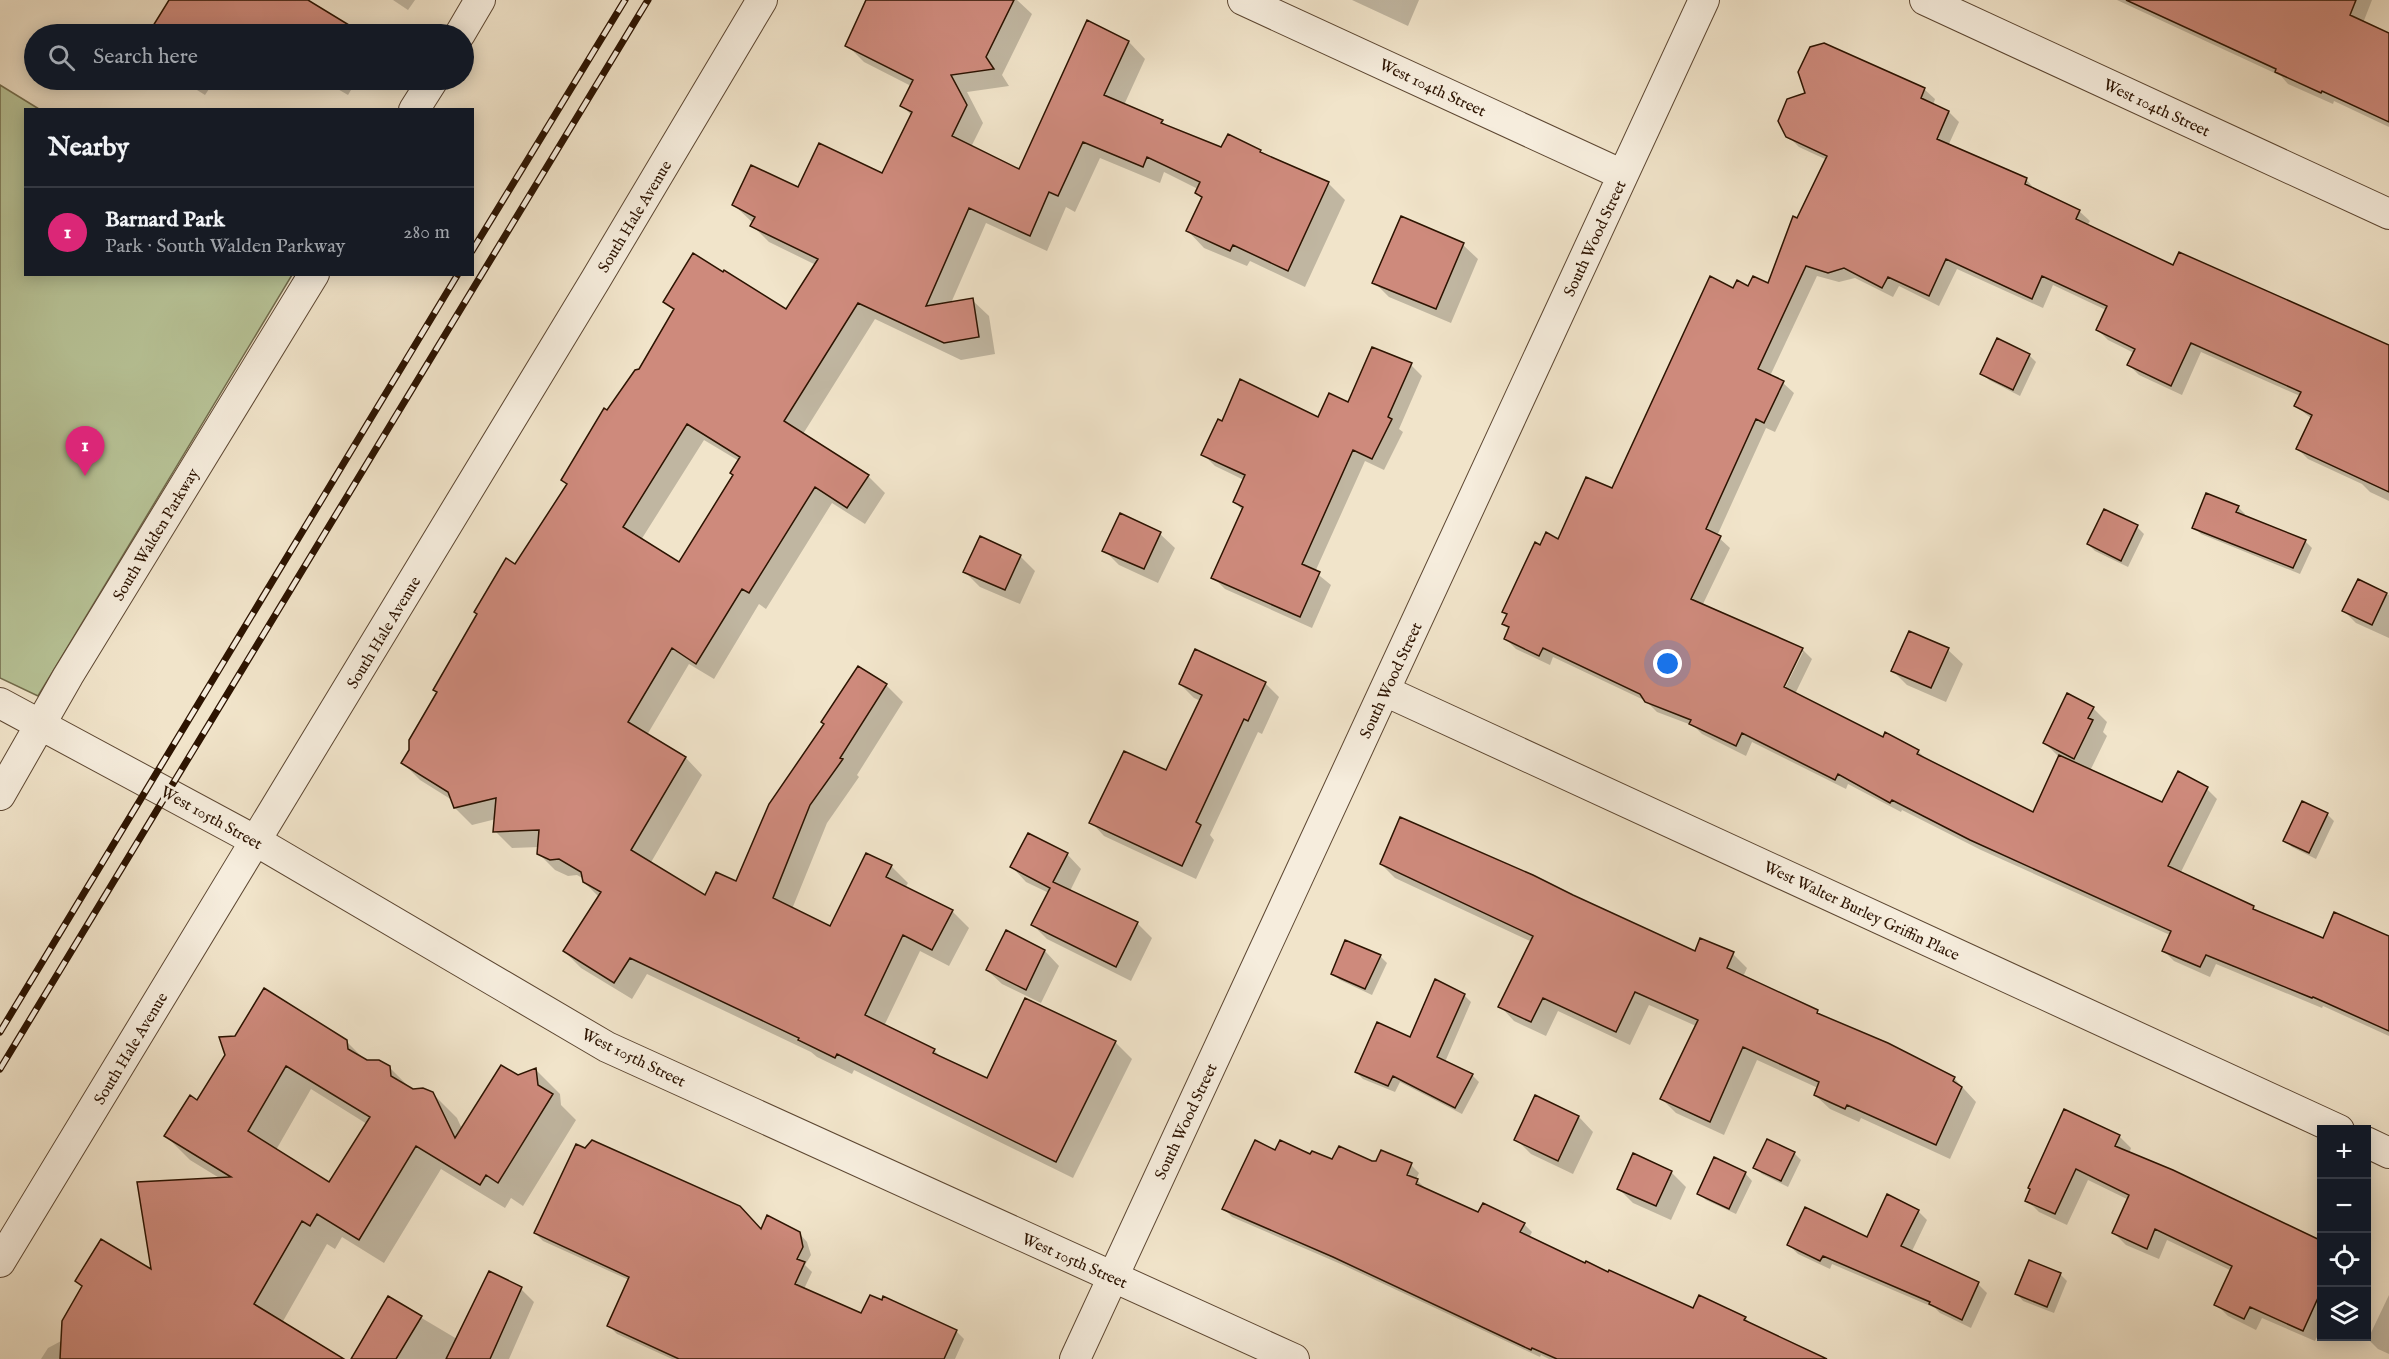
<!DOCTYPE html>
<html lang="en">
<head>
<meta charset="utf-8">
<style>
	body { margin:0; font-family:"IM FELL English",serif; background:#242831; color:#f1f3f6 }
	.controls { position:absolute; right:18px; bottom:18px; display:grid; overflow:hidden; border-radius:0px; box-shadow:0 3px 15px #0003 }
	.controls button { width:54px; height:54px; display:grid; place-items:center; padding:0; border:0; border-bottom:2px solid #363941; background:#171b24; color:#f1f3f6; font:30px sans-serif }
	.you { position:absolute; left:1668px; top:664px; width:21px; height:21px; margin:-15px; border:4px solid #fff; border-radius:50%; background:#1a73e8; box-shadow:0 0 0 9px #1a73e833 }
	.badge { display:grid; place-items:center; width:39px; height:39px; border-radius:50%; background:#db2777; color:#fff; font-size:20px; font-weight:700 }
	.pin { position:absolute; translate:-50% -50px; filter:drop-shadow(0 2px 3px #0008) }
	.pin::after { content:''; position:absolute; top:32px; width:21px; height:18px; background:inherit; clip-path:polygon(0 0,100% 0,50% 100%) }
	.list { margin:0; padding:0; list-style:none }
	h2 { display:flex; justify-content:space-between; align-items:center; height:78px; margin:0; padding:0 24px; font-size:26px }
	h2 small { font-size:20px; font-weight:400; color:#9ea1a6 }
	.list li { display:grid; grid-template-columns:39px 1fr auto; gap:18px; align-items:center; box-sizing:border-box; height:90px; padding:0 24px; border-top:2px solid #363941 }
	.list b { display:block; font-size:22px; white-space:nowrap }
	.list p { margin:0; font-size:20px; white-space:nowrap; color:#9ea1a6 }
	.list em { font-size:20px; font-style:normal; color:#9ea1a6 }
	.icon { flex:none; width:33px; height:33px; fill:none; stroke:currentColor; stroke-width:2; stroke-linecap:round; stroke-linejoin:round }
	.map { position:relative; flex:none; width:2389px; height:1359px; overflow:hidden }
	.search { position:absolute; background:#171b24; box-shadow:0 3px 15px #0003; left:24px; top:24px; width:450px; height:66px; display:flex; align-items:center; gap:15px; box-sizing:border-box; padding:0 21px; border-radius:33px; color:#9ea1a6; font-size:22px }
	.panel { position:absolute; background:#171b24; box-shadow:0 3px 15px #0003; left:24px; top:108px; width:450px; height:168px; border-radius:0px }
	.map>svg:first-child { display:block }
	.green { fill:#b8c498; stroke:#726c4c; stroke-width:1.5 }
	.shadow { fill:#0003; fill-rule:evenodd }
	.building { fill:#ce8a7c; stroke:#2c1300; stroke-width:1.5; fill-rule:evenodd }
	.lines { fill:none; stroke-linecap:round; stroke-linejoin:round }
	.street-casing { stroke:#5d4732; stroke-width:32 }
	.street { stroke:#f6eddd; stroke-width:30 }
	.rail-casing { stroke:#2c1300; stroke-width:7 }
	.rail { stroke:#f6eddd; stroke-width:4.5; stroke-dasharray:14; stroke-linecap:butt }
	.labels { text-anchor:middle; stroke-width:6; stroke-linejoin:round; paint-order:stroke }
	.street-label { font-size:16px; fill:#2c1300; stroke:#f6eddd }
</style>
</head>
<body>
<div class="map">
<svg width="2389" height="1359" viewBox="0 0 2389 1359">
	<rect width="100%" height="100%" fill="#f1e4ca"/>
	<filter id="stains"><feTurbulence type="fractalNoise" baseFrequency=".00333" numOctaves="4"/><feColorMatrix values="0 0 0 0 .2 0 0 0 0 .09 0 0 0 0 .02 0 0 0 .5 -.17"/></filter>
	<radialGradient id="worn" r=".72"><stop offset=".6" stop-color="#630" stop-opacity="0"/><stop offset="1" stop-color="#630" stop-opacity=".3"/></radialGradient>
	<!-- green -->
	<path class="green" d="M0,85L39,109L26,110V274L292,275L38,696L0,678Z"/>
	<!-- shadow -->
	<path class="shadow" d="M171,0H305L362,34H150Z
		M393,0H415L408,10Z
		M865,0H1017L1032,14L1002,75L1009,86L967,92L983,123L971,147L1020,171L1129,42L1145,59L1124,105L1162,121L1167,127L1222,149L1260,151L1264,155L1328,183L1345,200L1305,287L1250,261L1247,266L1204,248L1188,231L1202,199L1197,193L1198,189L1164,172L1160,183L1100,158L1075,212L1066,207L1047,251L986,223L951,303L972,300L989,316L995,354L961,360L875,319L803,434L868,476L885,493L865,524L832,503L766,609L759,604L714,679L689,664L647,735L686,758L702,775L650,864L705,898L737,883L886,685L903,702L857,775L859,777L827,823L792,909L831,928L891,866L908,883L905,888L952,911L969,928L949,966L920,951L884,1026L934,1050L944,1060L988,1080L1115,1042L1132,1059L1073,1178L854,1070L852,1074L817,1057L811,1052L647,974L632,999L581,968L564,951L599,897L584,882V879L577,875L568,876L555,870L538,853L539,847L512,848L495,831L496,819L472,825L455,808L452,800L420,780L403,763L516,566L568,485L608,412L640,371L675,311L665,301L786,312L816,265L769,242L752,225L753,223L733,204L799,189L882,175L912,116L902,105L911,86L864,62L847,45ZM704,440L739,461L735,475L679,564L641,540Z
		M1352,0H1419L1408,26Z
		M2117,0H2372L2363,23L2389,35V127L2334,101L2333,104L2288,84L2281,76Z
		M181,80H215L205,95Z
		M322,80H357L348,95Z
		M1924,89L1935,99L1933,105L1949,112L1959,122L1948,146L2026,179L2036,191L2079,211L2090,221L2087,226L2174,267L2389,347V501L2370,492L2362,484L2308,459L2298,449L2312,419L2296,406L2300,396L2201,352L2182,395L2139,375L2129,365L2134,353L2108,340L2098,330L2106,310L2053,285L2043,308L1957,269L1939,306L1899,286L1893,297L1855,278L1839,282L1817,276L1770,376L1783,383L1794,393L1775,432L1766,428L1717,536L1730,548L1702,606L1802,649L1812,659L1795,694L1883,739L1918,751L1928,761L2034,814L2059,757L2045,743L2093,708L2107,722L2103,732L2107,736L2090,771L2163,804L2207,789L2217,799L2180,874L2253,907L2259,913L2324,940L2388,937L2389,934V1036L2323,1006L2322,1008L2216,964L2210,977L2174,961L2164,951L2170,935L1981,850L1902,810L1901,812L1848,784L1846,789L1752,742L1746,756L1702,734L1694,726L1657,712L1646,701L1553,657L1550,665L1516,649L1506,639L1510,630L1504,624L1508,615L1504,611L1541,547L1559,541L1612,490L1734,290L1769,285L1827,160L1799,147L1788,136ZM1799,652H1803L1782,694L1779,693Z
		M1463,245L1478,259L1451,323L1389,297L1374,282Z
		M2029,355L2036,362L2020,396L1989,380L1982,373Z
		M1411,365L1422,376L1399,429L1403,432L1384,470L1365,461L1315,572L1331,585L1312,628L1225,589L1213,577L1243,511L1235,502L1244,480L1215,466L1203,454L1223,423L1318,419L1349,404Z
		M2238,507L2245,514L2244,516L2305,541L2312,548L2300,574L2201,534L2194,527Z
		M1121,515L1160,534L1175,548L1158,583L1119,565L1104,550Z
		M2137,527L2144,534L2128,567L2095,551L2088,544Z
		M1020,556L1035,571L1020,604L980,587L965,572Z
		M2359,581L2389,595V638L2356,623L2344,611Z
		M1948,650L1963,664L1946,702L1907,685L1892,670Z
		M1265,683L1279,697L1262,734L1258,732L1210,835L1214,840L1196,879L1104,836L1091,822L1167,772L1201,701L1194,698L1180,684Z
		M2327,814L2334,821L2316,859L2292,847L2285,840Z
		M1067,854L1081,869L1070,891L1138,924L1152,938L1131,981L1047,939L1033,925L1049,893L1026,882L1012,867Z
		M1381,864L1695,953L1733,954L1747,968L1743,977L1954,1078L1976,1102L1950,1159L1861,1118L1859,1122L1830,1109L1815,1095L1818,1088L1757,1060L1724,1135L1676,1113L1662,1099L1696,1026L1649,1005L1630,1045L1558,1011L1546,1036L1514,1021L1500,1006L1532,942L1395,878Z
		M1006,932L1045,951L1059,966L1041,1003L1002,984L987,970Z
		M1380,956L1387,963L1372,995L1340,980L1333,974Z
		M1464,995L1471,1002L1445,1062L1472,1075L1479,1082L1462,1114L1400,1082L1395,1092L1363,1079L1356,1072L1410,1039Z
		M346,1041L366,1061L389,1067L412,1090L433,1094L457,1118L462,1129L518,1076L536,1070L560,1094L561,1105L576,1120L523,1206L511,1198L505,1208L441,1169L384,1263L342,1237L335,1249L327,1244L282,1323L336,1359H41L48,1348L63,1340L153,1272L221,1179L190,1160L166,1136L198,1102ZM311,1089L367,1124L330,1184L276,1150Z
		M1536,1097L1579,1117L1593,1132L1573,1174L1531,1154L1516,1139Z
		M2119,1136L2131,1148L2129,1154L2322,1243V1327L2315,1341L2262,1318L2256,1330L2228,1316L2216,1304L2232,1271L2167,1240L2159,1259L2126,1245L2114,1233L2129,1200L2088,1180L2067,1225L2039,1212L2027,1200Z
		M1276,1151L1311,1156L1333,1161L1411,1165L1419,1173L1416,1179L1425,1188L1479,1214L1524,1224L1532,1232L1529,1238L1586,1265L1694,1310L1745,1318L1753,1326L1821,1359H1549L1541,1355L1540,1357L1343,1265L1232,1217L1224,1209Z
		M1794,1153L1801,1160L1788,1187L1762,1174L1755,1167Z
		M1715,1159L1746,1174L1752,1181L1736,1214L1706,1200L1699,1193Z
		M1671,1172L1686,1187L1671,1220L1633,1203L1619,1189Z
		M1918,1211L1927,1220L1911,1253L1978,1284L1987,1293L1971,1328L1940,1313L1935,1308L1832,1264L1830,1269L1798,1254L1789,1245L1868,1239Z
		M761,1231L799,1233L807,1242L811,1255L805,1265L812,1272L804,1289L862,1315L956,1331L964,1339L955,1359H672L617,1334L609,1326L629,1280L543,1241L535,1233Z
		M2060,1274L2067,1281L2054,1313L2023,1301L2017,1294Z
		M521,1289L534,1302L509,1359H353L388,1298L457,1339Z
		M2389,1295V1354L2378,1349L2368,1339Z"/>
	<!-- building -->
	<path class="building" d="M169,0H308L362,33L361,34H254L237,25L232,34H148Z
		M866,0H1014L986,57L994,69L951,75L967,105L952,136L1019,169L1087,20L1129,41L1104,95L1163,120L1161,123L1221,147L1228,134L1261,150L1260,152L1329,182L1288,271L1233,245L1230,251L1186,231L1202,197L1195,193L1200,182L1147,157L1143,167L1083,142L1058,196L1049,192L1030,236L969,208L926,306L973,298L979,337L944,343L858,303L784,421L869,475L847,508L815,487L749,593L742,589L696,664L672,648L628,722L686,757L631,850L705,895L716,872L736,881L769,804L824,724L821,722L858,666L887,684L840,758L843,759L810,805L773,898L830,926L866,853L892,865L886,877L953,910L932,950L903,935L865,1015L935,1049L933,1053L987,1078L1025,998L1116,1041L1056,1162L837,1054L835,1058L798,1040L799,1038L630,958L614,983L563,951L601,892L583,882L581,872L559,859L550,860L537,854L539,830L493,832L496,798L454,808L448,792L401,763L409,750V740L437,692L433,690L477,614L474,612L506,558L515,564L567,484L561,480L604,408L607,410L635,370L639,369L674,309L663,302L693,253L723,272L724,270L786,309L818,259L750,226L755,217L732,205L751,165L798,187L819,143L882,173L912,112L900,106L913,80L845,46ZM687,424L740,457L730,473L733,475L679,562L623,527Z
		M2126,0H2356L2350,15L2389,33V122L2322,91L2321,93L2275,72L2276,69Z
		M1824,43L1925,88L1921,98L1949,111L1937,139L2027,178L2025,184L2080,210L2076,219L2173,265L2179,252L2389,345V492L2296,449L2312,415L2294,406L2301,392L2191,343L2171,386L2127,365L2135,349L2096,330L2107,306L2042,276L2032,299L1946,259L1929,296L1888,277L1882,288L1844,268L1828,273L1806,266L1758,369L1784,381L1764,423L1756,419L1706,529L1721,536L1691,599L1803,648L1784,687L1883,737L1885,732L1919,750L1917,754L2033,812L2059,755L2162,802L2178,771L2208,787L2168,866L2254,906L2253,909L2323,938L2334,912L2389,936V1031L2313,997L2312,998L2206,955L2200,967L2162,951L2171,931L1970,840L1892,800L1890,803L1838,774L1835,780L1742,733L1736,746L1689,724L1691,720L1645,702L1640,694L1543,648L1539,656L1504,639L1509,627L1502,624L1507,614L1502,612L1535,542L1540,545L1546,532L1558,539L1586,477L1612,488L1710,276L1733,288L1737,280L1748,286L1753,276L1768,283L1793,216L1797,218L1827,156L1786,137L1778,121L1787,99L1805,93L1798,72L1810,47Z
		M1401,216L1464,243L1436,309L1372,283Z
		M1997,338L2030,354L2013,390L1980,374Z
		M1372,347L1412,363L1388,417L1392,419L1372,459L1353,450L1302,564L1320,572L1300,617L1211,578L1243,507L1233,502L1245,475L1201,455L1218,419L1222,421L1240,379L1318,417L1329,393L1348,402Z
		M2206,493L2239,506L2236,512L2306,540L2293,568L2192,528Z
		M2104,509L2138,525L2121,561L2087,544Z
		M1120,513L1161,532L1144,569L1102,551Z
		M980,536L1021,555L1005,590L963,572Z
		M2358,579L2387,593L2372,625L2342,611Z
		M1909,631L1949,648L1931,688L1891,671Z
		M1195,649L1266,682L1248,721L1244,719L1196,822L1201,825L1182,866L1089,823L1124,751L1166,770L1202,695L1179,684Z
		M2067,693L2094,707L2088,718L2093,720L2074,759L2043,743Z
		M2302,801L2328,813L2309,853L2283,841Z
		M1400,817L1533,875L1573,895L1695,951L1700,938L1734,952L1727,968L1818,1010L1817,1013L1888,1043L1955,1077L1953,1081L1962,1087L1936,1145L1847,1105L1845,1109L1814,1095L1819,1082L1743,1047L1710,1122L1660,1099L1698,1020L1635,992L1616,1032L1543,998L1531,1022L1498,1007L1533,936L1380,864Z
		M1028,833L1068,853L1053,882L1138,922L1116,967L1031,925L1050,888L1010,867Z
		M1006,930L1045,950L1026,990L986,970Z
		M1345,940L1381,955L1365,989L1331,974Z
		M1435,979L1465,994L1437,1057L1473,1074L1455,1108L1393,1076L1388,1086L1355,1072L1377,1022L1410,1037Z
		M264,988L347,1040L348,1049L367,1060H379L390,1066L391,1076L413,1089L423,1088L433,1092L455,1138L501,1065L518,1075L536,1068L538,1085L553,1094L498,1183L486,1175L480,1185L416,1146L359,1240L317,1214L310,1226L302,1221L254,1304L344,1359H60L62,1321L82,1286L75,1281L101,1239L151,1269L137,1182L231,1177L164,1136L190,1095L197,1100L225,1055L219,1037L235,1036ZM286,1066L370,1117L329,1182L248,1131Z
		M1535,1095L1579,1116L1558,1161L1514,1140Z
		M2064,1109L2120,1135L2115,1146L2173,1170L2322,1241V1289L2303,1331L2250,1307L2244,1319L2214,1305L2232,1266L2155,1229L2147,1249L2112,1233L2129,1195L2076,1169L2055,1214L2025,1201L2030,1189L2028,1188Z
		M1767,1139L1795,1152L1781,1181L1753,1168Z
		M592,1140L740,1206L761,1229L767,1215L800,1232L803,1247L797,1259L805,1262L795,1284L861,1313L870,1295L882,1300L883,1296L957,1330L944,1359H679L607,1326L629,1277L534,1233L576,1144L585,1148Z
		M1255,1140L1275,1150L1280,1140L1310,1154L1312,1151L1332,1159L1339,1146L1372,1161H1376L1381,1150L1412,1163L1407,1175L1418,1179L1416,1184L1478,1212L1483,1203L1525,1223L1520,1232L1585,1263L1586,1261L1608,1272L1609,1270L1693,1308L1699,1295L1746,1317L1744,1320L1827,1359H1557L1532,1348L1531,1350L1333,1257L1222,1209Z
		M1633,1153L1672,1171L1656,1206L1617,1189Z
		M1714,1157L1746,1172L1729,1209L1697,1194Z
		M1887,1194L1919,1210L1901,1246L1979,1282L1962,1320L1929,1304L1930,1302L1823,1256L1820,1261L1787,1245L1805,1207L1867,1237Z
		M2029,1260L2061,1273L2047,1307L2015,1294Z
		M489,1271L522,1287L490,1359H446Z
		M388,1296L422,1316L396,1359H351Z"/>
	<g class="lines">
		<defs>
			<path id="street" d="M1243,0L1623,175
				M1925,0L2389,214
				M460,34L480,0
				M414,110L433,80
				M1385,691L2339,1130
				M0,703L256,841L607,1047L1294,1359
				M0,795L68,676L314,274
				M2366,1142L2389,1153
				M0,1262L596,279L762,0
				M1075,1359L1704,0"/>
		</defs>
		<!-- street casing -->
		<use href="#street" class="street-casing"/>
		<!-- street -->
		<use href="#street" class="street"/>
		<defs>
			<path id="rail" d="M472,251L625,0
				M0,1032L458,274
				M0,1069L648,0"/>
		</defs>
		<!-- rail casing -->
		<use href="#rail" class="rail-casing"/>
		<!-- rail -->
		<use href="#rail" class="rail"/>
	</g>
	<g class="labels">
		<!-- street labels -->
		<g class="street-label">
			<text transform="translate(1433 87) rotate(25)" y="6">West 104th Street</text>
			<text transform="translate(2157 107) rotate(25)" y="6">West 104th Street</text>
			<text transform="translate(634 216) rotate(-59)" y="6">South Hale Avenue</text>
			<text transform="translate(1594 238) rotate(-65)" y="6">South Wood Street</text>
			<text transform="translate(155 534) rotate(-59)" y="6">South Walden Parkway</text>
			<text transform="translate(383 632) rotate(-59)" y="6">South Hale Avenue</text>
			<text transform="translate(1390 680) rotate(-65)" y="6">South Wood Street</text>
			<text transform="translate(212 817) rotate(29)" y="6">West 105th Street</text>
			<text transform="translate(1862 910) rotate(25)" y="6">West Walter Burley Griffin Place</text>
			<text transform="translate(130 1048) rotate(-59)" y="6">South Hale Avenue</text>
			<text transform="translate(634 1057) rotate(26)" y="6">West 105th Street</text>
			<text transform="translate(1185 1121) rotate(-65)" y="6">South Wood Street</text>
			<text transform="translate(1075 1260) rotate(24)" y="6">West 105th Street</text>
		</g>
	</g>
	<rect width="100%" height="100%" filter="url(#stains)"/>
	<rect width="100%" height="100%" fill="url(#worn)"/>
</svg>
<div class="controls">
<button>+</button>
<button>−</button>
<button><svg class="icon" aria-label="locate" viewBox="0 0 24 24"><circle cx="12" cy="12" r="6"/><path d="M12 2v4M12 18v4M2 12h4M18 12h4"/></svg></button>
<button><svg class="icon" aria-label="layers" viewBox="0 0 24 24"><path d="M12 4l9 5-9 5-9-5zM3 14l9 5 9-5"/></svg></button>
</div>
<div class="you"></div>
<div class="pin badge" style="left:85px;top:476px">1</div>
<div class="search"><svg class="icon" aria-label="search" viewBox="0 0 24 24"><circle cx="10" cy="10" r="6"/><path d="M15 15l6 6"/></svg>Search here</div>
<section class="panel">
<h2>Nearby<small></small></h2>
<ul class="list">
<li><span class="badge">1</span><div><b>Barnard Park</b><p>Park · South Walden Parkway</p></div><em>280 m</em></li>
</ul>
</section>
</div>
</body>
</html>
